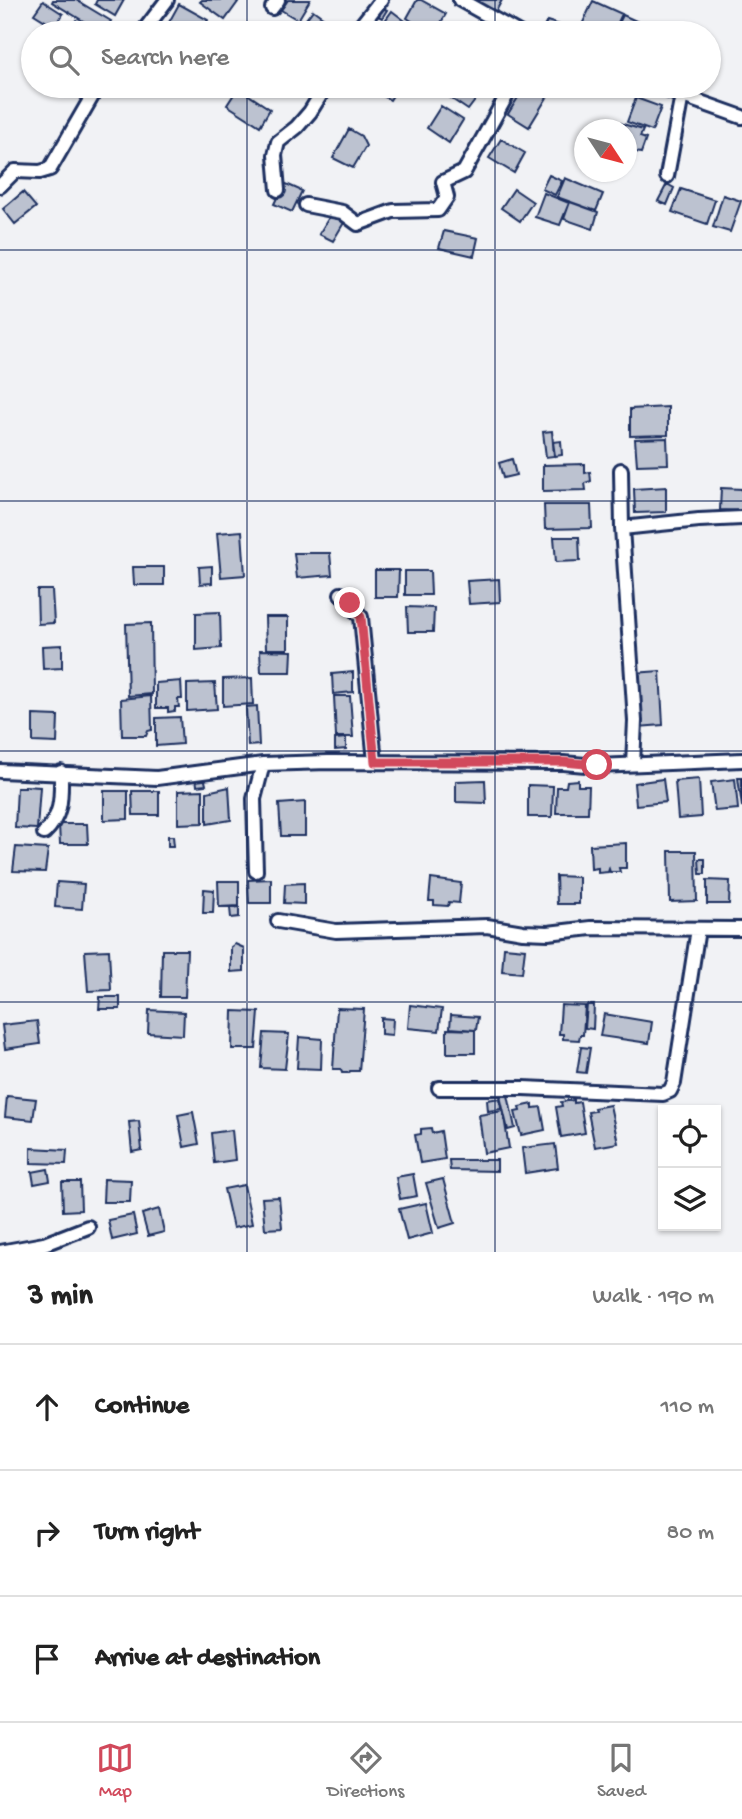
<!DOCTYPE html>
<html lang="en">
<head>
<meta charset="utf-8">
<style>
	body { margin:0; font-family:"Gochi Hand",sans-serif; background:#f6f6f6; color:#222 }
	.controls { position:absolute; right:21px; bottom:21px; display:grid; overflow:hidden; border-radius:0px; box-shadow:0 2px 5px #0004 }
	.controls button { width:63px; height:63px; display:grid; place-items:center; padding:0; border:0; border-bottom:2px solid #e0e0e0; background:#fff; color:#222; font:35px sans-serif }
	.compass { position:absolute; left:574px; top:119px; width:63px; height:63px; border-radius:50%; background:#fff; box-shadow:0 2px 5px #0004; rotate:126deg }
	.stop { position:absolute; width:21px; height:21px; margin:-16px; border:5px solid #d1495b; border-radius:50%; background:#fff }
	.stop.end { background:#d1495b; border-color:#fff; box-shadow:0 2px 7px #0008 }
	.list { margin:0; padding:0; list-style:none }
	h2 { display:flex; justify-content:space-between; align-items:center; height:91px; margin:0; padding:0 28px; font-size:30px }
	h2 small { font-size:23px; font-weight:400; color:#767676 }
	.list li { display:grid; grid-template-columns:46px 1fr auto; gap:21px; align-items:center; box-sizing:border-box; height:126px; padding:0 28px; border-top:2px solid #e0e0e0 }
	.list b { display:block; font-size:26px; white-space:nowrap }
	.list em { font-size:23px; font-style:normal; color:#767676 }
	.icon { flex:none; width:38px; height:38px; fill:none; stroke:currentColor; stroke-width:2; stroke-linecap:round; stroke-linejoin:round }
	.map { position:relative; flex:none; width:742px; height:1252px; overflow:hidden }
	.search { position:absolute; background:#fff; box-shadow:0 2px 5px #0004; left:21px; right:21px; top:21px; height:77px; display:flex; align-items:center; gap:18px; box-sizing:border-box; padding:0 24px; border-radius:38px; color:#767676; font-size:26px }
	.sheet { height:469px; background:#fff }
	nav { display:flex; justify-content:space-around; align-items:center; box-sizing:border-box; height:98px; border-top:2px solid #e0e0e0; background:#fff; font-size:19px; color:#767676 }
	nav a { display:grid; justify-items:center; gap:4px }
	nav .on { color:#d1495b }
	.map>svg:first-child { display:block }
	.building { fill:#bcc2d0; stroke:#1b2f5e; stroke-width:2 }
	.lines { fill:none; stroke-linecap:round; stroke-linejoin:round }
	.street-casing { stroke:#1b2f5e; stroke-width:18 }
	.street { stroke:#fff; stroke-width:12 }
	.route { stroke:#d1495b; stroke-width:9 }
	.grid { fill:none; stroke:#1b2f5e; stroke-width:2; stroke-opacity:0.55 }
</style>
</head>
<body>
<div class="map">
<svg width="742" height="1252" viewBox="0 0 742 1252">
	<rect width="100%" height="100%" fill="#f1f2f5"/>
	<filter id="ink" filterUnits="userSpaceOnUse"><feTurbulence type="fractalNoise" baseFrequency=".0143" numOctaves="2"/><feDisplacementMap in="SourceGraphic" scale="14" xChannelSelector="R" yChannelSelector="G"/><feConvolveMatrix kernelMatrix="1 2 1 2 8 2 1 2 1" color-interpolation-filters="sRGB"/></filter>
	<g filter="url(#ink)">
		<!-- building -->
		<path class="building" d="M53,0H76L111,21L103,33L52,2Z
			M97,0H124L115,16L95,4Z
			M202,0H235L238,2L225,20L200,2Z
			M288,0H310L298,20L281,10Z
			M417,0H421L446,14L435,33H430L407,18Z
			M475,0H502L495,13Z
			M43,1L63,14L55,27L34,14Z
			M593,1L622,14L613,33H590L580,29Z
			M179,4L208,20L200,33H184L168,24Z
			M381,7L387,10L382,18L376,15Z
			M313,10L335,26L330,33H309L300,27Z
			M392,11L413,27L408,33H400L384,22Z
			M623,15L645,25L641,33H614Z
			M76,20L97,33H67Z
			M547,21L573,29L571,33H541Z
			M380,26L393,33H376Z
			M366,86H399L390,100Z
			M443,86H476L483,90L468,110L440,91Z
			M525,86H554L529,127L508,114Z
			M238,88L270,109L260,126L227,105Z
			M636,98L661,107L652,131L627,122Z
			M441,106L463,120L449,143L427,128Z
			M616,122L643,130L640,137L646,139L641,153L636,152L632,157L626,156V130H614Z
			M349,129L361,136L366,146L353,168L333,158Z
			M501,139L525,153L514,173L489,158Z
			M549,175L562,181L555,195L542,189Z
			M565,178L603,194L596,211L557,197Z
			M284,183L302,191L292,212L274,204Z
			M667,184L674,188L667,205L658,201Z
			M514,189L533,202L520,221L501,208Z
			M681,189L715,200L707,224L672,212Z
			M23,192L36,207L15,224L3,209Z
			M544,193L569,203L560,225L535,217Z
			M723,195L741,201L730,232L713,227Z
			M570,202L598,212L593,229L564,219Z
			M331,214L345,221L333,241L319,234Z
			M444,231L478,238L474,256L439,248Z
			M668,407V435L630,436V409Z
			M552,431L554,456L546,457L543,432Z
			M667,438L668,464L637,465L635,439Z
			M561,441L562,455L555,456L553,442Z
			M512,459L516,475L503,478L499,463Z
			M585,464V473L590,472L591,481L585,483L586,490L543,491V465Z
			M666,487V512L635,513L634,489Z
			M721,488L742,489V511L720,510Z
			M544,505H591L592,528L545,529Z
			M242,531L245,575L221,577L217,533Z
			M554,537H579L580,561L556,562Z
			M294,553H330L332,575L297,578Z
			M212,566V583L200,584L199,567Z
			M133,567H164V585H134Z
			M375,570H399L398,597H375Z
			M405,571H430L431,595H405Z
			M499,579L500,602L469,604L467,581Z
			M37,590H52L54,623L38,624Z
			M407,607L434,608L433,632H408Z
			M220,612L221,648L196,650V613Z
			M265,617H288V649H266Z
			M151,623L152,694L128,696L126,624Z
			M62,645V668L43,669L42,646Z
			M260,650L292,651L291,672H261Z
			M660,671L663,725L638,727L634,673Z
			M353,672V692L333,694L332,674Z
			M252,678L253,704L223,706V679Z
			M181,681L182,699H178L179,707H175V711L168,712V708H156V683Z
			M215,683L217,709L187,711V684Z
			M151,696L152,730L148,731L146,736H122L121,699Z
			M334,696H350L353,737H336Z
			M257,706L259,745L248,746L246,707Z
			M33,715L58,716L57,743L33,742Z
			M180,717L182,744L156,746V718Z
			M346,738V749L335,750V739Z
			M196,776H204L206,785L197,786Z
			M738,778H742V807Z
			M663,779L666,802L636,805L634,783Z
			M699,779L701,817L678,819L675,781Z
			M735,779L738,809L715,811L711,782Z
			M485,780L486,803L456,802V781Z
			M578,780V786H589L588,813H556L557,787H566L567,781Z
			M528,785L553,786L552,817H528Z
			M25,786L40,787L37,829L15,828L17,788H25Z
			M229,787L231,820L207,824V792Z
			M203,790V823L178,824V791Z
			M104,791H128V819L104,820Z
			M132,791H159V815H133Z
			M305,802V836H281L279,804Z
			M59,824H87L88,844H60Z
			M168,836H173L174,846H168Z
			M626,843V868H619L620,872H610L609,869L608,872L598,873V868L591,869L590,845Z
			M16,847L48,849L45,872L13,871Z
			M669,851H696L697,901L670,902Z
			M699,859H705V874H700Z
			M556,876L579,877V904H557Z
			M271,879V903H249L248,880Z
			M431,879L461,883L459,903L449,902L448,906L434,905V901H429Z
			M707,880L730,881L729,904H707Z
			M218,881H239V906L219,907Z
			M57,882L84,884L82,909L55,907Z
			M304,883V904L284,903L285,884Z
			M204,889L214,890L213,913H203Z
			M239,907V917L231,918L230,908Z
			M235,944L244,948V971L231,972V947Z
			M504,947L525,949L522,973L502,971Z
			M109,950L111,990L88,991L85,951Z
			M162,950H187L185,997H161Z
			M100,997H120V1009H99Z
			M410,1005L442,1009L439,1031L408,1028Z
			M561,1005L585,1006L583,1035H580L579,1040L563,1039V1034H559Z
			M587,1005H594L593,1029L585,1028Z
			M337,1008L364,1009L359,1071H350L349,1073H342L341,1069H333Z
			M149,1010L184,1012L183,1035L148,1033Z
			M233,1011L259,1012L256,1049H232Z
			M604,1014L652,1022L649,1043L600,1036Z
			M451,1015L478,1017L476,1030L450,1028Z
			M381,1018L393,1019L392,1035L381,1034Z
			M37,1021L40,1044L5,1049L2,1025Z
			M447,1029L475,1030V1053H447Z
			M264,1033L289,1034L285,1069L261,1068Z
			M299,1037L322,1039L321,1069L297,1068Z
			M581,1047L590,1048L586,1073L577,1072Z
			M508,1095L515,1128L508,1130L500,1096Z
			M7,1096L36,1099L33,1120L5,1117Z
			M500,1098L501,1109L488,1111L487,1100Z
			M574,1100V1103L580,1102L585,1133L561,1137L556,1107L562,1106L561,1102Z
			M533,1104V1108L541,1107L545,1130L521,1135L515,1112L520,1111L519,1107Z
			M610,1105L618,1143L595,1147L588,1112L595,1111L594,1108Z
			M503,1111L509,1148L484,1153L479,1115Z
			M193,1112L199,1144L184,1147L178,1115Z
			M139,1121L142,1150L132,1152L129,1122Z
			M431,1128L432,1133L441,1131L445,1159L420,1163L415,1135L421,1134V1129Z
			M232,1130L235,1160L214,1163L211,1133Z
			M555,1144L558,1168L525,1173L522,1148Z
			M31,1148L67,1150L66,1164L31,1163Z
			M449,1160H497V1171L450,1170Z
			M48,1169L50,1181L34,1184L32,1172Z
			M413,1174L417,1196L400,1199L396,1177Z
			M104,1179L131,1180L130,1202H103Z
			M443,1179L455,1223L439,1228L426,1183Z
			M62,1182H80L81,1210L63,1211Z
			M244,1185L252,1224L233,1228L224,1189Z
			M279,1197L282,1228L265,1229L262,1198Z
			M426,1203L433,1233L407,1240L399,1209Z
			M159,1209L164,1232L148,1236L142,1214Z
			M133,1215L137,1234L112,1240L108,1220Z"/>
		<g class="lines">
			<defs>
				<path id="street" d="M460,0L519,33
					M272,8L278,0
					M142,33L167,0
					M355,33L381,0
					M655,86L742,117
					M667,176L682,95
					M0,186L15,171L40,172L50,169L98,86
					M278,190L275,155L278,142L297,127L310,112L326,86
					M306,205L342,212L358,224L393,211L438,210L447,197L443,182L464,172L512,86
					M621,470L622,528L635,721L633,764
					M622,528L699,520L742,518
					M341,594L361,617L375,762
					M0,771L157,778L263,764L328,762L563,763L597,766L742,760
					M44,833C63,815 61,796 61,772
					M256,871L254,799L263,764
					M278,921L336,931L487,926L523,932L548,933L591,928L742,929
					M439,1088H523L663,1094L670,1091L674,1083L698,929
					M0,1252L44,1244L88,1227"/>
			</defs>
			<!-- street casing -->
			<use href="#street" class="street-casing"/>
			<!-- street -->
			<use href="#street" class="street"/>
		</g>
	</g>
	<g class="lines" filter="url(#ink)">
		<!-- route -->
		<path class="route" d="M350,603L361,617L375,762H563L597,765"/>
	</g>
	<!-- grid -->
	<path class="grid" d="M247,0V33M495,0V33M247,86V1252M495,86V1252M0,250H742M0,501H742M0,751H742M0,1002H742"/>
</svg>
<div class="controls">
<button><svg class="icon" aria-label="locate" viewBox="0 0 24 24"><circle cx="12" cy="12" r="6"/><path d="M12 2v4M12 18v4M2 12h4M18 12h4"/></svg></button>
<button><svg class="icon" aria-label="layers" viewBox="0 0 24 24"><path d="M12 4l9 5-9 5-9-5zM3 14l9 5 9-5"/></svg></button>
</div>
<svg class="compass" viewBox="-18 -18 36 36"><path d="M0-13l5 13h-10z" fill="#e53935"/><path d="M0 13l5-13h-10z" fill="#767676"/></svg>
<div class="stop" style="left:597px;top:765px"></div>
<div class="stop end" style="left:350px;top:603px"></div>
<div class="search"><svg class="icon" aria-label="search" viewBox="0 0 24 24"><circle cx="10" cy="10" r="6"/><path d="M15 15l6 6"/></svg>Search here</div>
</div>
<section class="sheet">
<h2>3 min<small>Walk · 190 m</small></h2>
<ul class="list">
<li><svg class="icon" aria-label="ahead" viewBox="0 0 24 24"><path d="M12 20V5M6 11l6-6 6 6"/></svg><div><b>Continue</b></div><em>110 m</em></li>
<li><svg class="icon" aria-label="right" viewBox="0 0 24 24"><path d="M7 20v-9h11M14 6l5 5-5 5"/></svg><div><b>Turn right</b></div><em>80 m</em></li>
<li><svg class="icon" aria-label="arrive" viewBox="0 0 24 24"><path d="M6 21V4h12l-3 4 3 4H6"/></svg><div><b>Arrive at destination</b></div></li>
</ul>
</section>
<nav>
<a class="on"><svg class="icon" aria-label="map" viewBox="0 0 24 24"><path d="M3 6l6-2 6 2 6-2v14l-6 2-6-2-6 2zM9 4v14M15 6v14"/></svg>Map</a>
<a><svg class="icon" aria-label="directions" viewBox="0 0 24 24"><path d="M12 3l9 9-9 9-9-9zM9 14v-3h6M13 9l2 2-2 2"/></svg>Directions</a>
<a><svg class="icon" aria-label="saved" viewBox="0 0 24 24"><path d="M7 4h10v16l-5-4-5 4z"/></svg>Saved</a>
</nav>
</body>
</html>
